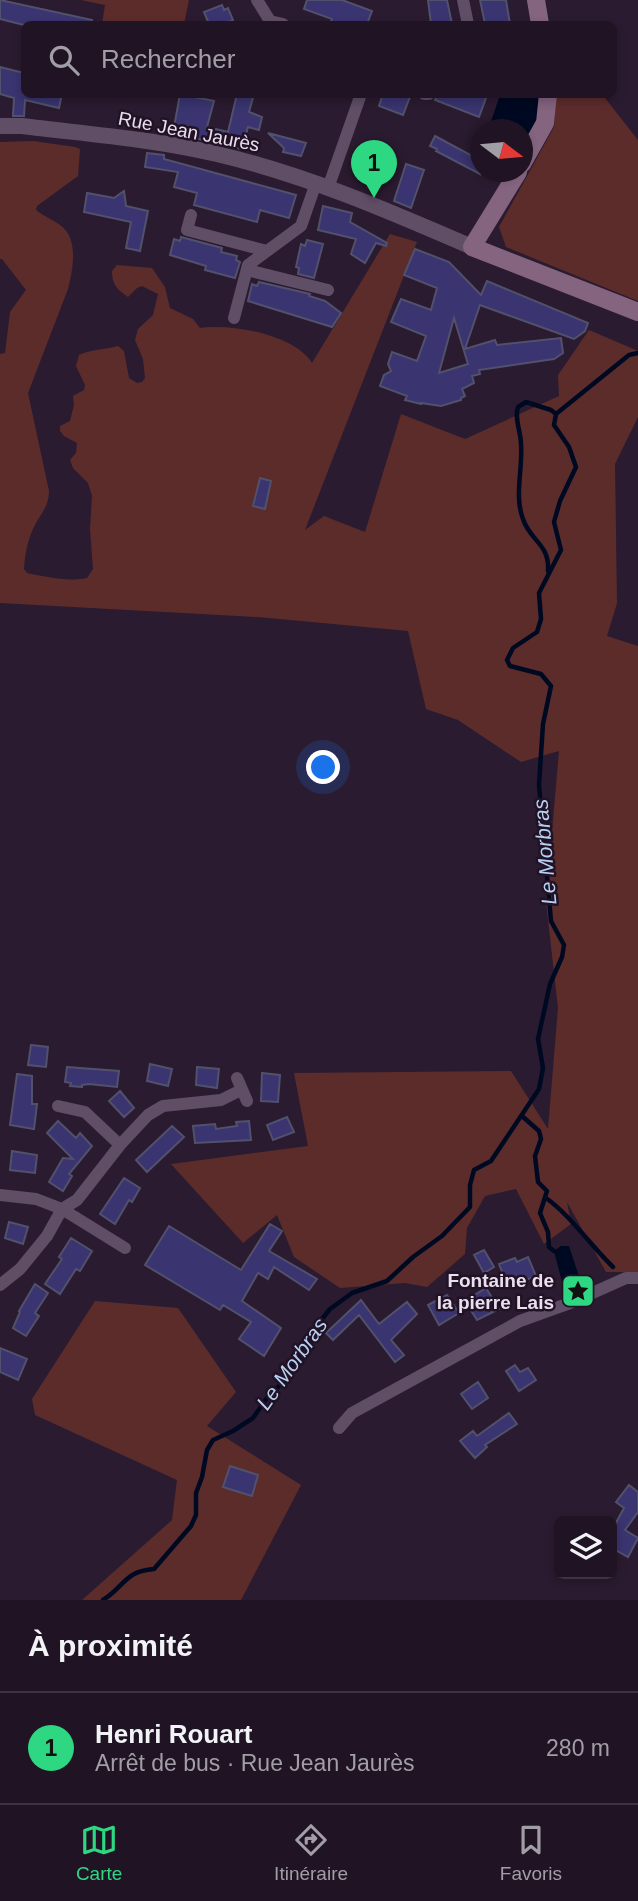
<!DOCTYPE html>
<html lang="fr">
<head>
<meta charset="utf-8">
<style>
	body { margin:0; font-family:Helvetica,sans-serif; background:#2d2131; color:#f1f3f6 }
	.controls { position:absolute; right:21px; bottom:21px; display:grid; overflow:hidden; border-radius:10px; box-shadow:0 4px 10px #0003 }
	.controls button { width:63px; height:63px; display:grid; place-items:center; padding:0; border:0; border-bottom:2px solid #3d3341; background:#201424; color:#f1f3f6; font:35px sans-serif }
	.compass { position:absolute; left:470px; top:119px; width:63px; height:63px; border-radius:50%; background:#201424; box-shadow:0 4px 10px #0003; rotate:106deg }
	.you { position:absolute; left:324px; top:768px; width:24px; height:24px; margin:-18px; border:5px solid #fff; border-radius:50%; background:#1a73e8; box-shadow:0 0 0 10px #1a73e833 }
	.badge { display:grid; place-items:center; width:46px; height:46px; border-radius:50%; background:#2ed883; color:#111; font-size:23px; font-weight:700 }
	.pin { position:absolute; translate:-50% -58px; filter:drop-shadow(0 2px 4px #0008) }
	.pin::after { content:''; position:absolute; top:37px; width:24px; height:21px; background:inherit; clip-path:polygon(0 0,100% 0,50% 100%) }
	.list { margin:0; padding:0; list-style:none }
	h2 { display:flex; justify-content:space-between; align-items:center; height:91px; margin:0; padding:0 28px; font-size:30px }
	h2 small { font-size:23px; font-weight:400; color:#a29ea6 }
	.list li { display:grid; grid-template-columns:46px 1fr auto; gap:21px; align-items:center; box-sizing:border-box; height:112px; padding:0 28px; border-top:2px solid #3d3341 }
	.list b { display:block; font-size:26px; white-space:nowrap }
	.list p { margin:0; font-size:23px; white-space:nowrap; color:#a29ea6 }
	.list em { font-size:23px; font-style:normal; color:#a29ea6 }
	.icon { flex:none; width:38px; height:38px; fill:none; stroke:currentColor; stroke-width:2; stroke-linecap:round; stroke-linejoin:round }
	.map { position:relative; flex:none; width:638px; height:1600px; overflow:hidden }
	.search { position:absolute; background:#201424; box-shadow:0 4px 10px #0003; left:21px; right:21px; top:21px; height:77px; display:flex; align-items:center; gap:18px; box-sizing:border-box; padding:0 24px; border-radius:10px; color:#a29ea6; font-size:26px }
	.sheet { height:203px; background:#201424 }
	nav { display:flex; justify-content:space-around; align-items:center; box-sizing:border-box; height:98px; border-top:2px solid #3d3341; background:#201424; font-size:19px; color:#a29ea6 }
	nav a { display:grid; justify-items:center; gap:4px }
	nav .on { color:#2ed883 }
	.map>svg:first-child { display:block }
	.green { fill:#5c2c2b }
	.water { fill:#000922 }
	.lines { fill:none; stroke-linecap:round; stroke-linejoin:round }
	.stream { stroke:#000922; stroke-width:4.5 }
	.building { fill:#3a3470; stroke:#51516c; stroke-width:2; fill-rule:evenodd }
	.minor { stroke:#5f4e66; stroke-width:12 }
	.tertiary { stroke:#5f4e66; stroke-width:16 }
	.secondary { stroke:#84647f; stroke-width:18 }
	.labels { text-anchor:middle; stroke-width:5; stroke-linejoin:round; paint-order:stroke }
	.street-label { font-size:19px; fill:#e9dfed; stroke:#211226 }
	.poi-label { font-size:19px; font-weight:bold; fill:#e9dfed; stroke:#211226; text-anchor:end }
	.water-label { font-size:21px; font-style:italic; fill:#b7d2f1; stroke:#211226 }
</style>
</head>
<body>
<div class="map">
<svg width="638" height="1600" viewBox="0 0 638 1600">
	<rect width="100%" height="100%" fill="#2b1b30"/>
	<!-- green -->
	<path class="green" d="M81,0H189L184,24H102L105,5Z
		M556,98H605L638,140V301L506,247L499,227L554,127Z
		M33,141L75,147L80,149L78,176L37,206L36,210C43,216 52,219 60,225C79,238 73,269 68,289L28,393L49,491C49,508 39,515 33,529C27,543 25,554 24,569L27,573C47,577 67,582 87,578L93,569L90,529L92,496L88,483L73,468L70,460L76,453L77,443L64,436L60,431V426L70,421L74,405L73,396L84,390L85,385L76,366L79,355C92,349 104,350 118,346L124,351L129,378L137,383L142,382L145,378L143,359L135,340L138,329L153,315L158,294L142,286L137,288L128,297C117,289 112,285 112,271L117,265L152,268L165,287L170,308L193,319L200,328C231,323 295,335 312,363L390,234L417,242L305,530L324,516L365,532L401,414L465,439L559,396L558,375L589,330L638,351V417L615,464L617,603L607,636L638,646V1272H606L567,1202L571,1224L544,1244L516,1189L485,1196L467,1228L465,1254L427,1287L405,1283L340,1288L294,1257L277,1215L243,1243L171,1164L308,1146L294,1073L511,1071L548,1129L558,1008L546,902L559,751L521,762L458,720L426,709L408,631L258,617L0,603V354L5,353L10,312L26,290L2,259H0V142Z
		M95,1301L178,1308L236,1392L207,1426L301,1485L241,1600H82L172,1520L177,1480L35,1415L32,1399Z"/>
	<!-- water -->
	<path class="water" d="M500,95H541L536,125L523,149L522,130H488Z
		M561,1246H569L579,1276L576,1280L578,1284L568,1288L566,1282H562L554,1251Z"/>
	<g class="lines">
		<!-- stream -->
		<path class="stream" d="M548,571C550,544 530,541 523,519C514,496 523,468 521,444C521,432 514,418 518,407L526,402L551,410L556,414
			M522,1116L539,1131L541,1139L535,1156L538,1182L547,1191L540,1213L548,1232L549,1247L554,1251
			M546,1198C570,1215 591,1246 613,1267
			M103,1600C125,1586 125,1571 154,1569L191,1526L196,1515V1493L202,1477L207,1450L213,1440L233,1431L253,1418L267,1398L280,1385L314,1329L330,1309L352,1293L387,1281L413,1257L442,1236L470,1207V1185L474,1170L491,1161L539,1089L543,1068L538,1039L550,984L562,957L564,945L551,921L539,785L543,724L551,686L541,674L510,666L507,660L513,648L537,632L541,619L539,593L561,550L554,522L560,501L576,467L569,447L554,425L556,414L629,355L638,353"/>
	</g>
	<!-- building -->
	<path class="building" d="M0,0L92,20L91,24L24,25L0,19Z
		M307,0H342L372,11L367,24H330L332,19L304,9Z
		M428,0H447L452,24H431Z
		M480,0H506L510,24H485Z
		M222,5L224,10L228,8L233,20L223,24H209L204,12Z
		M0,67L24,73V94H62L59,108L25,100L24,116H13L14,98L0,94Z
		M180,94L214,101L207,127L228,132L237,94H254L249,112L262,117L259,130L248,127L242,149L173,133Z
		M383,94H411L403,115L379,106Z
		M438,94H477L486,98L479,117L435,100Z
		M268,133L306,143L301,156L283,152L284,148Z
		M435,136L472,156L480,140V174L436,151L437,149L430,146Z
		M147,153L164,155V159L296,195L289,218L260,210L257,222L194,205L197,193L174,187L178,172L145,167Z
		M406,164L424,170L411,208L394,201Z
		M124,191L126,206L148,211L140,251L126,248L131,222L84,212L87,193L114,198Z
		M323,206L352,213L350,222L387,243L386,246L376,243L365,263L351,254L356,239L318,230Z
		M181,237L222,248L221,252L237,256L236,260L240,262L235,278L205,270L206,266L170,255L174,239L180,241Z
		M307,240L323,244L314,278L298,274L299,268L296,267L301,244L305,246Z
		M415,249L449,262L481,295L487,281L588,323L585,331L574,339L480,305L465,349L495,340L497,345L561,338L563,353L554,359L479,370L480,374L472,376L474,383L462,389L465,396L461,398V400L441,406L421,403V404L405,400L407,396L380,386L384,375L391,371L388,364L392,352L417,361L426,336L391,322L401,299L431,310L437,288L404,275ZM454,318L468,364L439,373Z
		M259,282L310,294L309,296L325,301L341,313L332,327L248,301L252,284L257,286Z
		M260,478L271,481L265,509L253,506Z
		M31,1045L48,1047L46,1067L28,1065Z
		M150,1064L172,1069L168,1086L147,1081Z
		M67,1067L119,1071L117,1087L89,1084L82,1085V1087L70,1086L71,1083L65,1082Z
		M197,1067L219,1069L217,1088L196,1085Z
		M262,1073L280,1075L278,1102L261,1101Z
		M17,1074L32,1076V1104H37L34,1129L10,1125Z
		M120,1091L134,1108L124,1117L109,1101Z
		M287,1117L294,1132L273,1140L267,1125Z
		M58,1121L76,1138L80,1133L92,1146L69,1174L72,1176L63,1191L49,1182L63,1158L73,1159L47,1133Z
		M249,1121L251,1140L195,1143L193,1126L215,1124L216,1129L237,1126L236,1122Z
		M172,1126L184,1137L147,1172L136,1160Z
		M12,1151L37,1155L35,1173L10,1170Z
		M124,1178L140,1188L132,1202L129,1200L115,1224L100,1214Z
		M9,1222L28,1227L23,1244L5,1238Z
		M270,1224L282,1231L269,1251L317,1279L309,1290L274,1267L268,1279L258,1273L242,1301L281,1328L264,1356L239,1339L251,1322L223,1305L220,1310L145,1265L169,1226L241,1270Z
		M71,1238L92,1251L80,1271L76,1269L60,1294L45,1284L62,1259L59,1257Z
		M484,1250L494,1267L484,1273L474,1255Z
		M528,1257L536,1276L523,1281L521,1276L506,1282L499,1264L515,1258L517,1262Z
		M35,1284L48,1293L35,1313L39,1316L26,1336L13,1328L20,1312L19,1311Z
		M486,1288L499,1309L477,1320L465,1301Z
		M447,1295L459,1313L439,1325L428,1305Z
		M361,1300L379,1324L407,1302L417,1314L391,1340L404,1355L395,1362L359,1315L333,1340L326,1333Z
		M0,1348L27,1359L18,1380L0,1372Z
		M515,1365L520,1372L528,1368L536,1380L519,1391L506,1371Z
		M478,1382L488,1398L472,1409L461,1394Z
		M509,1413L517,1424L485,1445L487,1447L475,1458L460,1441L473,1431L477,1436Z
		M230,1466L258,1475L252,1496L223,1487Z
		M629,1485L638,1492V1512L625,1530L638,1538L628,1557L612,1548V1530L624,1508L616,1502Z"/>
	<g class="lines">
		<!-- minor -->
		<path class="minor" d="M257,0L270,21L283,24
			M463,0L468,24
			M424,94H429
			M328,188L361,94
			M191,215L187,230L267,251
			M247,270L328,290
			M234,318L248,265L301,226L316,183
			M237,1078L247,1101
			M58,1106L85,1112L120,1145
			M0,1195L36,1199L62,1209L125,1248
			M0,1285L20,1269L47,1236L62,1209L77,1200L120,1145L148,1115L163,1106L221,1100L241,1090
			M339,1428L352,1413L520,1321L570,1303L626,1278H638"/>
		<!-- tertiary -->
		<path class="tertiary" d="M0,126H22C87,134 154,139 217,154C306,175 389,211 472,247"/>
		<!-- secondary -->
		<path class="secondary" d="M536,0L540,24
			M522,164L545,123L548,94
			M518,172L472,247L638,312"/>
	</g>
	<!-- icons -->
	<defs>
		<symbol id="sight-square" viewBox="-11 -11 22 22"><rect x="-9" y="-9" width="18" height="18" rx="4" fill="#2ed883" stroke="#211226"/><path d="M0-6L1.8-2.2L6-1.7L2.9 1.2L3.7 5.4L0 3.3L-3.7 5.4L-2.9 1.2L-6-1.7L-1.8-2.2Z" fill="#111"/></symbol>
	</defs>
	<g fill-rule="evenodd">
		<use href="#sight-square" x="559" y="1272" width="38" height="38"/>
	</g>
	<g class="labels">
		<!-- street labels -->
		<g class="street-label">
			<text transform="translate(189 131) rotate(11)" y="7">Rue Jean Jaurès</text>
		</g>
		<!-- poi labels -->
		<g class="poi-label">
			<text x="554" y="1287">Fontaine de<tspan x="554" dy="22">la pierre Lais</tspan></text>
		</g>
		<!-- water labels -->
		<g class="water-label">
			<text transform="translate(545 852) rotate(-95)" y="7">Le Morbras</text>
			<text transform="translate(292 1364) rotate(-55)" y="7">Le Morbras</text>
		</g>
	</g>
</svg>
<div class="controls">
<button><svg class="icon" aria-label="layers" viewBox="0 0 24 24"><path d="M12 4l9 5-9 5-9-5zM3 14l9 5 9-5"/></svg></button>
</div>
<svg class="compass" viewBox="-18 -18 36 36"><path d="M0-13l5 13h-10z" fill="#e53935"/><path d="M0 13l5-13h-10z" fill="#a29ea6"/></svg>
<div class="you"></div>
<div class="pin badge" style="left:374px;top:198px">1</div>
<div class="search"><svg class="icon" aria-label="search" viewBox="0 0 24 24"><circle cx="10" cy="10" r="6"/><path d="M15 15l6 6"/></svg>Rechercher</div>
</div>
<section class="sheet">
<h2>À proximité<small></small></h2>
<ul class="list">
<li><span class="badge">1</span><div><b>Henri Rouart</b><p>Arrêt de bus · Rue Jean Jaurès</p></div><em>280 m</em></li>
</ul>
</section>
<nav>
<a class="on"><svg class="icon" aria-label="map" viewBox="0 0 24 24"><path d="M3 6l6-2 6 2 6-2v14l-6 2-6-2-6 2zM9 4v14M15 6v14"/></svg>Carte</a>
<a><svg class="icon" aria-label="directions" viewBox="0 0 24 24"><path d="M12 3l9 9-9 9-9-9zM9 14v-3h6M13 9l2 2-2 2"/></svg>Itinéraire</a>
<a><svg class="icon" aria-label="saved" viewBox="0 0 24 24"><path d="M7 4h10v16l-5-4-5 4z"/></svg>Favoris</a>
</nav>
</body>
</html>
